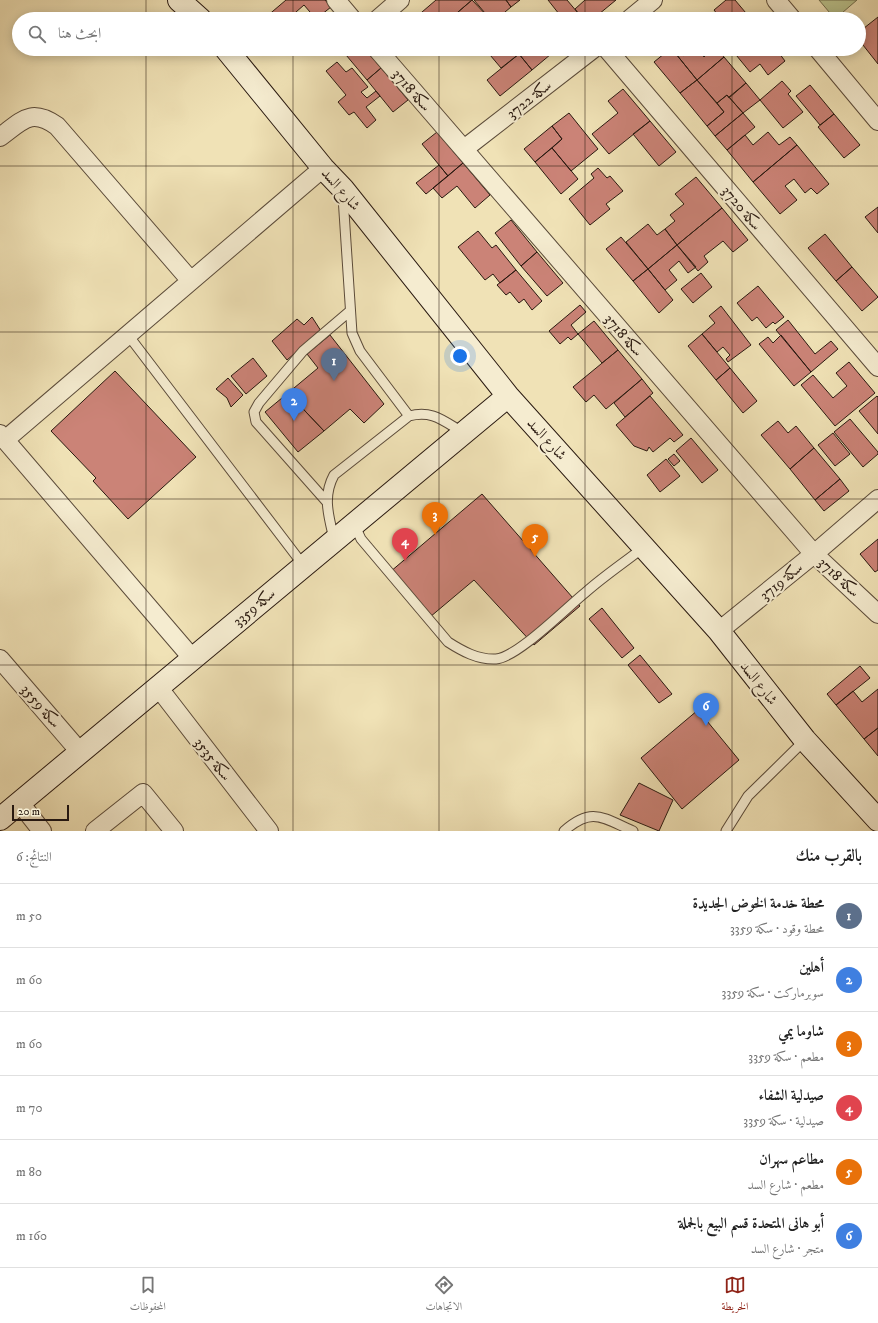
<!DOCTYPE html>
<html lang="ar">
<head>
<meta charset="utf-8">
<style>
	body { margin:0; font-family:"IM FELL DW Pica",Amiri,serif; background:#f6f6f6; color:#222; direction:rtl }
	.scale { position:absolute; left:12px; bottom:10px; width:57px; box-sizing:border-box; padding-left:4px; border:2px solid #291910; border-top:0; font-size:11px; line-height:14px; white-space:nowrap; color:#291910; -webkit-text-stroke:3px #f5ecd0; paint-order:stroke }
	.you { position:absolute; left:460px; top:356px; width:14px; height:14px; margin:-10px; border:3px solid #fff; border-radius:50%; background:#1a73e8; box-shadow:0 0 0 6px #1a73e833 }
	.badge { display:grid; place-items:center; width:26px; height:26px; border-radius:50%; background:#8f2418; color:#fff; font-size:13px; font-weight:700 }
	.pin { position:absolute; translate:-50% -33px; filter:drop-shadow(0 1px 2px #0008) }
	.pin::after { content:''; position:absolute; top:21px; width:14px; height:12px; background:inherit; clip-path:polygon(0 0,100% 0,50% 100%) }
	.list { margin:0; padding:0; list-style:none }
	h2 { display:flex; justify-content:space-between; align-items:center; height:52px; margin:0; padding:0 16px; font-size:17px }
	h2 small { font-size:13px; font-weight:400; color:#767676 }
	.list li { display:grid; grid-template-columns:26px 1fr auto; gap:12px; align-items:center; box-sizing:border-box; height:64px; padding:0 16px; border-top:1px solid #e0e0e0 }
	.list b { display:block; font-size:15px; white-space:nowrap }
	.list p { margin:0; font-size:13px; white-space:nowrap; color:#767676 }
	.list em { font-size:13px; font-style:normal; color:#767676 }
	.icon { flex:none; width:22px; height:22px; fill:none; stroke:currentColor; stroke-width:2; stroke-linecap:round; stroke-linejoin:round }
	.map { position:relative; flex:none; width:878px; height:831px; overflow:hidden; direction:ltr }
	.search { position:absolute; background:#fff; box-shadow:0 2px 10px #0003; left:12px; right:12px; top:12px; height:44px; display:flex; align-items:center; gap:10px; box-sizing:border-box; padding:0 14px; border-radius:22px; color:#767676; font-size:15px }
	.sheet { height:436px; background:#fff }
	nav { display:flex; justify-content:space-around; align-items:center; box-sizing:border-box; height:56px; border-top:1px solid #e0e0e0; background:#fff; font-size:11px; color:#767676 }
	nav a { display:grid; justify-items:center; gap:2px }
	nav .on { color:#8f2418 }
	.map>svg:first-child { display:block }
	.green { fill:#bac38d; stroke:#726e4e }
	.building { fill:#cb8377; stroke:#291910 }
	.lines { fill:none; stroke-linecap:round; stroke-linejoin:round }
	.lane-casing { stroke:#5b4b3a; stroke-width:11 }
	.street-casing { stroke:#5b4b3a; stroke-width:20 }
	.secondary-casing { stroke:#291910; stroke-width:24 }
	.lane { stroke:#f5ecd0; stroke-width:9 }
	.street { stroke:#f5ecd0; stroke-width:18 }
	.secondary { stroke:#f5ecd0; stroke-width:22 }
	.grid { fill:none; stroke:#291910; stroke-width:1; stroke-opacity:0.55 }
	.labels { text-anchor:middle; stroke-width:4; stroke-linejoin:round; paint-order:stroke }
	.street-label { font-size:15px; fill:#291910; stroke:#f5ecd0 }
</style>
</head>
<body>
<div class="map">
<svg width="878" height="831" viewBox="0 0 878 831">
	<rect width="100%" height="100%" fill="#f0e2b6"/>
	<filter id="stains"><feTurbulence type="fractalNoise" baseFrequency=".005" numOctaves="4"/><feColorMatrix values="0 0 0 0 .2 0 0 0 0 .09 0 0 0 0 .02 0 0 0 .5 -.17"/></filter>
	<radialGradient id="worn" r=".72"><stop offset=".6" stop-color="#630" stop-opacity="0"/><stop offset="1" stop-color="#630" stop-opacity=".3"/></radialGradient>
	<!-- green -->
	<path class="green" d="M819,0H857L835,19Z"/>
	<!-- building -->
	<path class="building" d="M286,0H325L331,7L316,19L304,5L288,19H268L266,17Z
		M436,0H472L450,19H416L415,18Z
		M472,0L490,19H451V18Z
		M474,0H506L511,7L505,12L507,15L501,19H490Z
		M506,0H520L511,7Z
		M548,0H567L583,19H563Z
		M585,0H616L593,19H583L575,9Z
		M726,0H735L751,19H721L714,10Z
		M878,17V64L859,40V32Z
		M341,49H365L381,68L367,80Z
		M485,49H515L519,54L501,68Z
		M525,49H557L532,70L519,54Z
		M670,49H672L697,80L680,93L654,62Z
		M672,49H678L683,56L691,49H697L704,57L712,49H718L724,57L697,80Z
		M733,49H776L785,61L768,75L760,64L750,72L732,50Z
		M519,54L532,70L500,96L487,80Z
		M724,57L746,83L729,98L727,95L717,103L697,80Z
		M337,62L346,72L352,68L368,87L361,92L367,98L376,91L380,96L366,107L376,120L367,128L354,112L349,115L338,102L346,95L326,71Z
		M381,68L408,100L393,112L367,80Z
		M697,80L724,112L707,126L680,93Z
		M782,81L791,91L788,94L803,112L783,128L760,100Z
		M746,83L760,100L743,113L729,97Z
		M810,85L834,114L820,125L796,96Z
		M623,89L650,121L609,154L592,134L618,113L608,101Z
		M727,95L743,113L715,136L707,126L724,112L717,103Z
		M569,113L598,149L571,171L552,148L562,139L552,126Z
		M743,113L755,127L727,150L715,136Z
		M834,114L860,145L844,158L818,127Z
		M650,121L676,152L659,166L633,134Z
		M552,126L562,139L535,162L524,149Z
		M437,132L463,163L448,176L422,144Z
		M768,132L779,145L790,137L797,145L753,182L727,150L745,135L753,145Z
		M797,145L829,184L817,194L811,188L805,193L794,179L785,186L797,200L780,214L753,182Z
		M552,148L578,179L561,194L535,162Z
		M463,163L490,195L475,208L457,186L442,198L433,188Z
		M439,165L448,176L426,194L416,183Z
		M598,168L607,178L610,176L623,191L606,204L610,209L590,225L569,199L594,178L591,174Z
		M696,177L722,208L677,245L665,229L675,221L670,215L684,204L675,194Z
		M878,207V233L865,217Z
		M722,208L748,240L733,252L723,241L704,256L708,262L698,271L677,245Z
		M511,220L537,252L521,266L495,233Z
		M648,224L657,235L665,229L677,245L648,269L626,242Z
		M478,231L492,248L496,245L516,270L500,283L493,274L485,280L458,247Z
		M825,234L852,267L836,281L808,248Z
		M621,237L648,269L633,281L606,249Z
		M677,245L696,267L688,273L679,261L669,270L677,280L665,290L648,269Z
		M537,252L563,283L547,296L521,266Z
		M852,267L878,297L862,311L836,281Z
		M648,269L673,300L659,313L633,281Z
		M516,270L542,301L532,310L524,299L519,303L510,292L506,295L497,285Z
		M701,273L712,287L693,303L681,289Z
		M758,286L784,317L775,324L773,322L766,328L757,317L752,321L737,303Z
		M580,305L586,312L571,325L578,334L571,340L568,337L560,344L549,331Z
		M721,306L751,345L728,362L726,359L730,355L723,347L717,352L702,334L715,323L709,316Z
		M312,317L321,331L287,360L272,341L297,319L304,325Z
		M788,320L815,354L831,341L838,349L811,372L776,330Z
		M594,321L618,350L602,363L578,334Z
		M702,334L730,368L716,380L688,346Z
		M330,335L384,404L364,423L350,409L324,431L288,393L318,368L307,354Z
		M781,335L811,372L794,386L759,344L768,337L773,343Z
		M618,350L642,379L606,409L594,395L586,402L573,387Z
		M253,358L267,376L246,394L231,376Z
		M849,362L875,393L835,426L801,385L813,375L833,398L847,386L836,373Z
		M730,368L757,401L743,413L716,380Z
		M115,371L196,457L128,519L93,481L96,478L51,431Z
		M228,378L243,395L231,407L227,398L216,389Z
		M642,379L653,393L625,417L614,403Z
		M288,393L324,431L298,452L265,412Z
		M650,396L683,435L674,442L670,438L653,452L649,447L647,451L634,446L616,425Z
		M877,396L878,397V434L859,411Z
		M850,419L878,452V454L863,467L834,432Z
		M778,421L788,433L796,426L814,448L790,469L761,435Z
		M833,433L850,454L835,466L818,445Z
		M691,438L718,470L702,483L676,451Z
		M814,448L840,479L815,500L790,469Z
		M674,454L680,461L674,466L668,459Z
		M666,459L680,476L660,492L647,475Z
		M840,479L849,491L824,511L815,500Z
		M482,494L580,606L534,645L474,580L430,617L390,572Z
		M878,539V570L875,572L860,554Z
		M602,608L634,648L622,658L589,619Z
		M640,655L672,694L659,703L628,665Z
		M860,666L870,678L836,705L827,694Z
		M878,689V728L864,739L836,705L853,691L862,702Z
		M698,710L739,760L682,809L641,758Z
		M878,728V756L864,739Z
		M639,783L673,800L659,831L620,815Z"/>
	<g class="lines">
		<defs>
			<path id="lane" d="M343,197L352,333L360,351L409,416
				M128,335L304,566
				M326,501L256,422L254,412L259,403L303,351L350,311
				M354,524L361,539L448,642C462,651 478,660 496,659C518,657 567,607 586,592C604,576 625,562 644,547
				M334,539C329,517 322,497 334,475L409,416C433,410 443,421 464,433
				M564,831C592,806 603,818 633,831
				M726,831L748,796L805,740"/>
			<path id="street" d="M336,0L352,19
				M776,0L792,19
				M378,19L400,0
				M630,19L653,0
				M377,49L814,554L878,614
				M607,49L878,367
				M818,49L878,121
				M0,137C23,120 31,108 57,126L191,281
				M464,149L593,49
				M0,434L193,659
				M5,440L323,168
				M719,631L814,554L878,499
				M0,659L81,753
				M158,687L269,831
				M20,803L42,831
				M95,831L143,793L174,831"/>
			<path id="secondary" d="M179,0L200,19
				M226,49L323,168L343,189L508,396L719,631L805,740L878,820
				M0,819L508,396"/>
		</defs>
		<!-- lane casing -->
		<use href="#lane" class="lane-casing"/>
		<!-- street casing -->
		<use href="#street" class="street-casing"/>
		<!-- secondary casing -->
		<use href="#secondary" class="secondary-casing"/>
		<!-- lane -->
		<use href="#lane" class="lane"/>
		<!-- street -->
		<use href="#street" class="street"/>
		<!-- secondary -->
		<use href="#secondary" class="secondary"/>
	</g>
	<!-- grid -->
	<path class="grid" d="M146,0V19M293,0V19M439,0V19M585,0V19M732,0V19M146,49V831M293,49V831M439,49V831M585,49V831M732,49V831M0,166H878M0,332H878M0,499H878M0,665H878"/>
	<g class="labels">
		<!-- street labels -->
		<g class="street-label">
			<text transform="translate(412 90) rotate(49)" y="5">سكة 3718</text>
			<text transform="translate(529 99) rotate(-38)" y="5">سكة 3722</text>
			<text transform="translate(341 189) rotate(49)" y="5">شارع السد</text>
			<text transform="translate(742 208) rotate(50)" y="5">سكة 3720</text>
			<text transform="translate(624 335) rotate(49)" y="5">سكة 3718</text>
			<text transform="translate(547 439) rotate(48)" y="5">شارع السد</text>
			<text transform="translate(839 577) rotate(43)" y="5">سكة 3718</text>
			<text transform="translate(781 581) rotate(-39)" y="5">سكة 3719</text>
			<text transform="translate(254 607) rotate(-40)" y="5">سكة 3359</text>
			<text transform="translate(759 683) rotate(52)" y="5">شارع السد</text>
			<text transform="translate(41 706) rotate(49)" y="5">سكة 3559</text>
			<text transform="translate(213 759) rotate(52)" y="5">سكة 3535</text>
		</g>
	</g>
	<rect width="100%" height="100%" filter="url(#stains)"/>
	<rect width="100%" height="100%" fill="url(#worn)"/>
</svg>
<div class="scale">20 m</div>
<div class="you"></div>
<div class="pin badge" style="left:334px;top:381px;background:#5c6f8a">1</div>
<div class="pin badge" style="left:294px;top:421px;background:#3f7fe0">2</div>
<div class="pin badge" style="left:435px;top:535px;background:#e8710a">3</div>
<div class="pin badge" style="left:405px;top:561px;background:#e0444e">4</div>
<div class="pin badge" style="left:535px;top:557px;background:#e8710a">5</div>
<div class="pin badge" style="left:706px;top:726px;background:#3f7fe0">6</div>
<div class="search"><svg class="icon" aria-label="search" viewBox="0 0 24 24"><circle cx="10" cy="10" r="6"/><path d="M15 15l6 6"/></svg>ابحث هنا</div>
</div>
<section class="sheet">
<h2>بالقرب منك<small>النتائج: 6</small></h2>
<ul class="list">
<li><span class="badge" style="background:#5c6f8a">1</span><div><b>محطة خدمة الخوض الجديدة</b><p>محطة وقود · سكة 3359</p></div><em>50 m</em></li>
<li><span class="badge" style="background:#3f7fe0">2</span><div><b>أهلين</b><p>سوبرماركت · سكة 3359</p></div><em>60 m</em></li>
<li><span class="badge" style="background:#e8710a">3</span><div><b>شاوما يمي</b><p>مطعم · سكة 3359</p></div><em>60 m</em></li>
<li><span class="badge" style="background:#e0444e">4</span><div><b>صيدلية الشفاء</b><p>صيدلية · سكة 3359</p></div><em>70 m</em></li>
<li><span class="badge" style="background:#e8710a">5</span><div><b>مطاعم سهران</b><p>مطعم · شارع السد</p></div><em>80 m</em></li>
<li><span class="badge" style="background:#3f7fe0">6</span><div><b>أبو هانى المتحدة قسم البيع بالجملة</b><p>متجر · شارع السد</p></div><em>160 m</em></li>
</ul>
</section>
<nav>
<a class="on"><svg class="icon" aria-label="map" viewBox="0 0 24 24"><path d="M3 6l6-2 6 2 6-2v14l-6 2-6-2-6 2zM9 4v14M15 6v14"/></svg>الخريطة</a>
<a><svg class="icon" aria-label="directions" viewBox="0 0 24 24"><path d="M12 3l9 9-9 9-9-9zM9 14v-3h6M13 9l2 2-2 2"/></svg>الاتجاهات</a>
<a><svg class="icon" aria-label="saved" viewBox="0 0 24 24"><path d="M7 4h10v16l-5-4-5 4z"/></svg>المحفوظات</a>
</nav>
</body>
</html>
